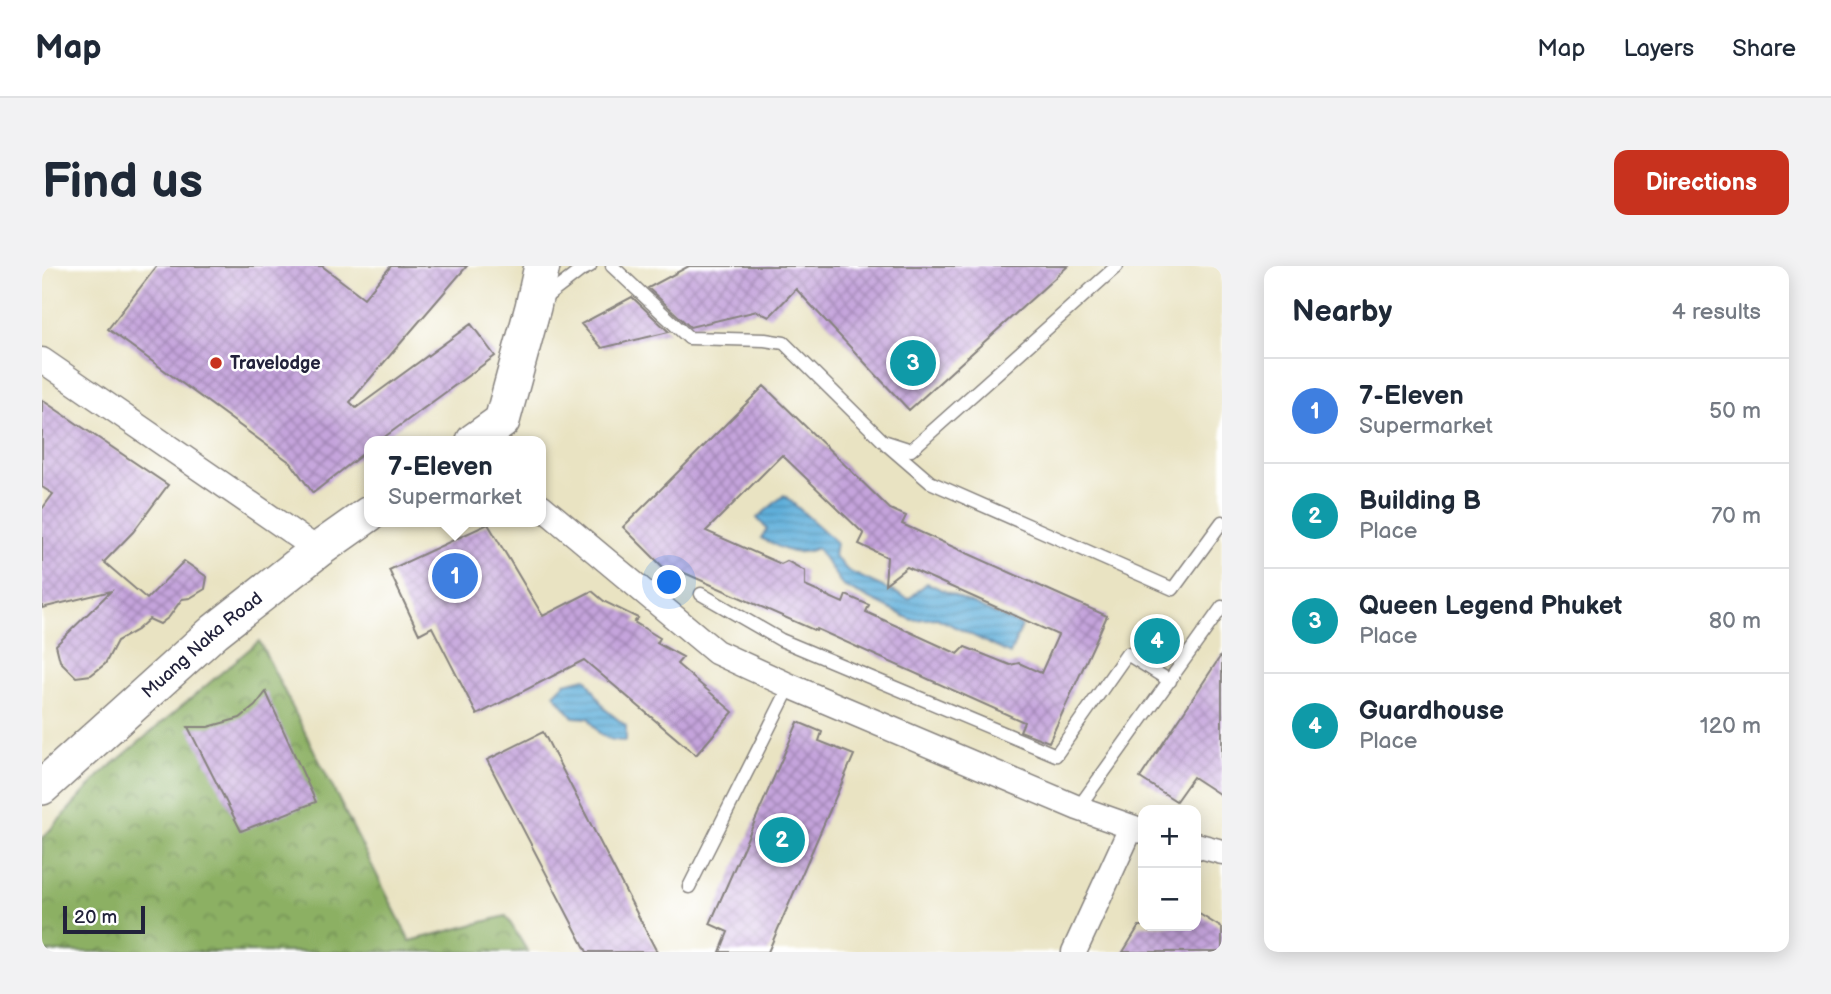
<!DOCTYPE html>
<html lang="en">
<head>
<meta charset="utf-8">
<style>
	body { margin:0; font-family:"Balsamiq Sans",sans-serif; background:#f2f2f3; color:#1f2937 }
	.controls { position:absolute; right:21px; bottom:21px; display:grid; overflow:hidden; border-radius:14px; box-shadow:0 4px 18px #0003 }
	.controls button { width:63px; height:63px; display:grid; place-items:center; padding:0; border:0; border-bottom:2px solid #e0e1e3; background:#fff; color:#1f2937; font:35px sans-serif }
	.scale { position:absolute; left:21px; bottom:18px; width:82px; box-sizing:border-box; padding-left:7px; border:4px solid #22223b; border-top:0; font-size:19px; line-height:24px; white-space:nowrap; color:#22223b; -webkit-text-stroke:5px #fff; paint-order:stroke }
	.you { position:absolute; left:628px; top:317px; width:24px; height:24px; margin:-18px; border:5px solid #fff; border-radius:50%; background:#1a73e8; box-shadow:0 0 0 10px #1a73e833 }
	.badge { display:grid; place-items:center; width:46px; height:46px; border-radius:50%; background:#c8321e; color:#fff; font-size:23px; font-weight:700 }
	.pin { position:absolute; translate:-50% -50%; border:4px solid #fff; box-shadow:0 2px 7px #0006 }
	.popup { position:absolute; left:322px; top:170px; width:182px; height:91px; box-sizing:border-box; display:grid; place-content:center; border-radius:14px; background:#fff; filter:drop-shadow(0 2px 5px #0005); font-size:23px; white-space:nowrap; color:#747a83 }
	.popup b { font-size:26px; color:#1f2937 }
	.popup::after { content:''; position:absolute; left:50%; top:100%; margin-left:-14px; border:14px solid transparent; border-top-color:#fff }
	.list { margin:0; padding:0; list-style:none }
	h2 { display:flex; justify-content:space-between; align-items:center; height:91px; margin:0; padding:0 28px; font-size:30px }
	h2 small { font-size:23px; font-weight:400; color:#747a83 }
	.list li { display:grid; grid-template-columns:46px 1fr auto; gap:21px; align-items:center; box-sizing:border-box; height:105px; padding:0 28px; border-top:2px solid #e0e1e3 }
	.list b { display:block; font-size:26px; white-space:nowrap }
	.list p { margin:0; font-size:23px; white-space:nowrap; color:#747a83 }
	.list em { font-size:23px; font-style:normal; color:#747a83 }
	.map { position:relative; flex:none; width:1180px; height:686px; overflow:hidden; border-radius:14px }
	header { display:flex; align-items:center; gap:42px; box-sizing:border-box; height:98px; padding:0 35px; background:#fff; border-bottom:2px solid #e0e1e3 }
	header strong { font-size:33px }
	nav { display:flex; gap:38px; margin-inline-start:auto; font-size:24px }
	.intro { display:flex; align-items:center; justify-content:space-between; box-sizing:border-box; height:168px; padding:0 42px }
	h1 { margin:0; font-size:49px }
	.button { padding:18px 32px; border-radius:14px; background:#c8321e; color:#fff; font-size:24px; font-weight:700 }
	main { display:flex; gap:42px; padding:0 42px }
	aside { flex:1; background:#fff; border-radius:14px; box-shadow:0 4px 18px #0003 }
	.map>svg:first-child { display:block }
	.forest { fill:url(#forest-crowns); stroke:#576950; stroke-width:2 }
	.water { fill:url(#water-rules); stroke:#40688a; stroke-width:2 }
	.building { fill:url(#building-cross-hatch); fill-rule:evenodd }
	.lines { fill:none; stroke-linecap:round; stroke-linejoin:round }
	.lane-casing { stroke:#86827e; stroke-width:15 }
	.street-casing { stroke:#86827e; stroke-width:27 }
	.secondary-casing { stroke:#86827e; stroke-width:38 }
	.lane { stroke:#fff; stroke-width:12 }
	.street { stroke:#fff; stroke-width:24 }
	.secondary { stroke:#fff; stroke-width:35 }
	.poi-dot { fill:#c8321e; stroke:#fff; stroke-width:2.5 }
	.labels { text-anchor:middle; stroke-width:5; stroke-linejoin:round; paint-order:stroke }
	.poi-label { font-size:18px; font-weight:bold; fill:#22223b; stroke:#fff; text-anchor:start }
	.street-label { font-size:18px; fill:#22223b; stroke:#fff }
</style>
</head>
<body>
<header>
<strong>Map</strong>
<nav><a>Map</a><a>Layers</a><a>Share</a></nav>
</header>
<div class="intro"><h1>Find us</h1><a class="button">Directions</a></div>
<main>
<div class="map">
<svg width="1180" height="686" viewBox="0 0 1180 686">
	<defs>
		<pattern id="forest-crowns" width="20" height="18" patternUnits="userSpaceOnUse" patternTransform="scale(1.75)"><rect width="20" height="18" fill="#8cb064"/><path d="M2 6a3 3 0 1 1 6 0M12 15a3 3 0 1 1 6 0" fill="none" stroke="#728f54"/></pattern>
		<pattern id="water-rules" width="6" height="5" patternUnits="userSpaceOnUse" patternTransform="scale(1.75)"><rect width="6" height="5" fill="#5fafda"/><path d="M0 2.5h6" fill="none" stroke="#4e8eb2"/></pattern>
		<pattern id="building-cross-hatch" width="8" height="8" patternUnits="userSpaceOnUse" patternTransform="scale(1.75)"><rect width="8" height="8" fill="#c5a4dc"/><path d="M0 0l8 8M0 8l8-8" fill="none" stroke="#a085b4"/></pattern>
	</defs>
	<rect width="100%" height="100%" fill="#fff"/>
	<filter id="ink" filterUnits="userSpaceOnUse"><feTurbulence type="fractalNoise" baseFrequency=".0143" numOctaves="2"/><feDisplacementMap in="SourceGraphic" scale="14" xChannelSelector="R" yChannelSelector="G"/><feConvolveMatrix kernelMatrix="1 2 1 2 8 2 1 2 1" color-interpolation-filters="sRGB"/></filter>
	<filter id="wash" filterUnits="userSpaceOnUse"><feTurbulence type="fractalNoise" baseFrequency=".00686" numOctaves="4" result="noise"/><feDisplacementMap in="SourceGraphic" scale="28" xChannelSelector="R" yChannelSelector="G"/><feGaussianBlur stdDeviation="1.57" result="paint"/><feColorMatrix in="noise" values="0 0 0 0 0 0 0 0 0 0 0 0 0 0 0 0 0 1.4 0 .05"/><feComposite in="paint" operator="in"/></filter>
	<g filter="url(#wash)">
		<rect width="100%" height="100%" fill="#e9e3c2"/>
		<!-- forest -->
		<path class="forest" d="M217,375L368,675L464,650L486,686H0V573L58,509Z"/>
		<!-- water -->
		<path class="water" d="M742,229L794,276L792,290L806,305L867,333L885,317L980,360L968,388L895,352L870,354L801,320L775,282C751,292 741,283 719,272L725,263L715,252Z
			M544,412L563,443L584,460V475C564,475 556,470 547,452L531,451L512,428L523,417Z"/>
		<g id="blocks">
			<!-- building -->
			<path class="building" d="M115,0H280L322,32L349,0H425L308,136L314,142L429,58L453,90L337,175H327V183L271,227L249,197L66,63Z
				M647,0H1026L867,144L754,23L727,51L715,45L648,61L606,22Z
				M590,31L627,66L560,82L539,58Z
				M722,120L848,243L864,250L860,258L1065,350L1007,476L978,465L982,456L775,363L774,365L629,301L625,305L581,261ZM740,189L822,268L817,278L845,291L843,318L865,301L1016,369L999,407L977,397L968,399L923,381L916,388L824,346L827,339L804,329L801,337L763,320V305L745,295L739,298L664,265Z
				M0,134L126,219L91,266L62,296L105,333L142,295L165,311L163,323L148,332L140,333L127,351L118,358L107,353L95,364L75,375L63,398L49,409L34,411L18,395L14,379L69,325L0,342V243L11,228L0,221Z
				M446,258L501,350L550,325L563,336L596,352L592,356L618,372L615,377L641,391L635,398L691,446L654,489L542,394L435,449L390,361L377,368L347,304Z
				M1180,388V530L1151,511L1134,535L1098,512Z
				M224,426L274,536L199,565L146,461H166L198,452L213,440Z
				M756,456L780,466L777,475L812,489L726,686H678L686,666L668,658Z
				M501,466L615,686H545L445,494Z
				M1154,646L1180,662V686H1081L1097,660H1154Z"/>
		</g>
	</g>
	<g filter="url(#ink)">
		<use href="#blocks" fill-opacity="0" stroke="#86827e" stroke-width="2"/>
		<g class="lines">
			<defs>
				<path id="lane" d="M570,0L647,72L723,74L742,77L841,175L869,184L1075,0
					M500,34L538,5L548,0
					M844,178L888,216L1131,323L1180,256
					M659,328L739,374L1014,489L1085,388L1128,415
					M1036,542L1180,341
					M647,621L748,420"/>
				<path id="street" d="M0,94L276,284
					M499,240L674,386L748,420L1036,542L1101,565
					M1154,579L1180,586
					M1032,686L1089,562"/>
				<g id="secondary">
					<path d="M432,175L460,155L491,41L500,0"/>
					<path id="s1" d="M0,521L173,365L276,284L327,248"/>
				</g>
			</defs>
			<!-- lane casing -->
			<use href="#lane" class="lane-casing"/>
			<!-- street casing -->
			<use href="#street" class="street-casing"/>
			<!-- secondary casing -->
			<use href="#secondary" class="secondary-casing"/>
			<!-- lane -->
			<use href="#lane" class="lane"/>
			<!-- street -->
			<use href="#street" class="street"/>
			<!-- secondary -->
			<use href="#secondary" class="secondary"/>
		</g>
	</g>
	<!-- markers -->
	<circle class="poi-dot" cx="174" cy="97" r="7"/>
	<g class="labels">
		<!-- poi labels -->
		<g class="poi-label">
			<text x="188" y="103">Travelodge</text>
		</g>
		<!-- street labels -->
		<g class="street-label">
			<text dy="6" stroke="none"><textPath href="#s1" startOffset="214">Muang Naka Road</textPath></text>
		</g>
	</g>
</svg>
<div class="controls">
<button>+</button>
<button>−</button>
</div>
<div class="scale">20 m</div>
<div class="you"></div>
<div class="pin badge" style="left:413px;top:310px;background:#3f7fe0">1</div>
<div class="popup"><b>7-Eleven</b>Supermarket</div>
<div class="pin badge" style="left:740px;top:574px;background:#0f9aa8">2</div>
<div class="pin badge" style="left:871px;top:97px;background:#0f9aa8">3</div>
<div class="pin badge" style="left:1115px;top:375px;background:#0f9aa8">4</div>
</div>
<aside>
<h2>Nearby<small>4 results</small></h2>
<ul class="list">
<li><span class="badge" style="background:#3f7fe0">1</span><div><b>7-Eleven</b><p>Supermarket</p></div><em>50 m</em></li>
<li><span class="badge" style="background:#0f9aa8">2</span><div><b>Building B</b><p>Place</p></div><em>70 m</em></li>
<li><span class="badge" style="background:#0f9aa8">3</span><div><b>Queen Legend Phuket</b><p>Place</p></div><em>80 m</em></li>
<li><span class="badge" style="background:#0f9aa8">4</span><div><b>Guardhouse</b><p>Place</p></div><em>120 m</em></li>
</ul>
</aside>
</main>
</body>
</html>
